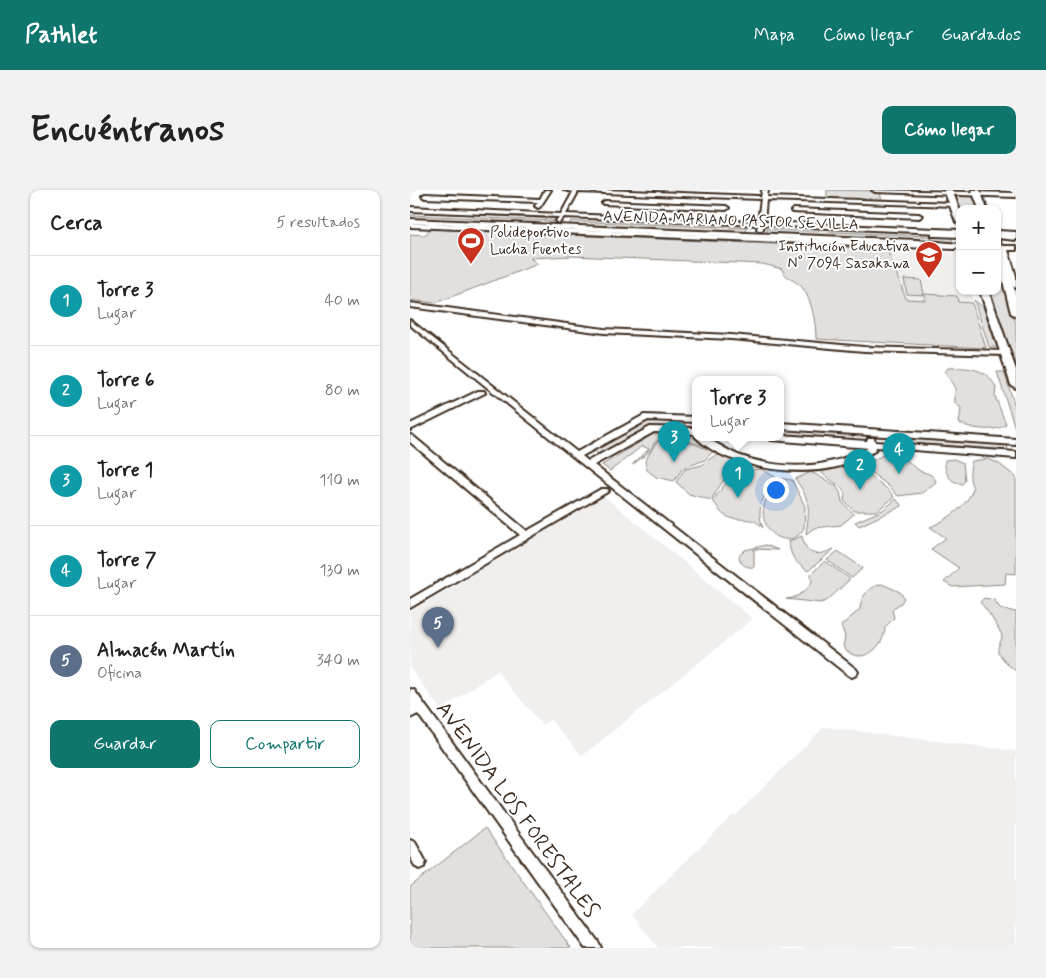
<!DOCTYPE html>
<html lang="es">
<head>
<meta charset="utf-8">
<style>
	body { margin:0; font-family:Mynerve,sans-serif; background:#f2f2f2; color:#222 }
	.controls { position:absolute; right:15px; top:15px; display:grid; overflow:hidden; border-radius:10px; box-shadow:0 1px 4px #0004 }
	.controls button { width:45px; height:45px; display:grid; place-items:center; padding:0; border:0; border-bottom:1px solid #e0e0e0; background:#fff; color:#222; font:25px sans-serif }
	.you { position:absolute; left:365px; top:299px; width:18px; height:18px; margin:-12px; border:4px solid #fff; border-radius:50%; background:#1a73e8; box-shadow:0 0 0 8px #1a73e833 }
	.badge { display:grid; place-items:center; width:32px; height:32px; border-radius:50%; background:#0f766e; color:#fff; font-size:16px; font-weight:700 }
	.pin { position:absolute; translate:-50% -41px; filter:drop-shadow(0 1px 2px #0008) }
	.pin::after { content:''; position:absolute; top:26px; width:18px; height:15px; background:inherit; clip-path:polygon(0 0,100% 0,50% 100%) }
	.popup { position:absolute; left:282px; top:186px; width:92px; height:65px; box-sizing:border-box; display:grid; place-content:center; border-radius:10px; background:#fff; filter:drop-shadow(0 1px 4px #0005); font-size:16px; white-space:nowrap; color:#767676 }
	.popup b { font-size:19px; color:#222 }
	.popup::after { content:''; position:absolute; left:50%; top:100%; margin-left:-10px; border:10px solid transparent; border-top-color:#fff }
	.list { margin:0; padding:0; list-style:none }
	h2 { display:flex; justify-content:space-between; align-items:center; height:65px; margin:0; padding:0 20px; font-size:21px }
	h2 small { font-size:16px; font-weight:400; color:#767676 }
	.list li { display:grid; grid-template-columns:32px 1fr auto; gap:15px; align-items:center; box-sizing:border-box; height:90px; padding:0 20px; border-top:1px solid #e0e0e0 }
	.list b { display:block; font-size:19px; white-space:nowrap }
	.list p { margin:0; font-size:16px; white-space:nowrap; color:#767676 }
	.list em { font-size:16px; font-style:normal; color:#767676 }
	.actions { display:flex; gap:10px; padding:15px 20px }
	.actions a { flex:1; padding:11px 0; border:1px solid #0f766e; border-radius:10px; text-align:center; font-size:18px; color:#0f766e }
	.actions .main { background:#0f766e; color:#fff }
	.map { position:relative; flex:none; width:606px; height:758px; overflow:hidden; border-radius:10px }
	header { display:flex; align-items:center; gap:30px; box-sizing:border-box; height:70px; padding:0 25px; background:#0f766e; color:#fff }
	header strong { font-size:24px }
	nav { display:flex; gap:28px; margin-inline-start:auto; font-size:18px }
	.intro { display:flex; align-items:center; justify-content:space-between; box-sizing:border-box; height:120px; padding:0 30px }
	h1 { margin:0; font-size:35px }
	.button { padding:12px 22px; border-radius:10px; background:#0f766e; color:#fff; font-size:18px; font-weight:700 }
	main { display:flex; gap:30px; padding:0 30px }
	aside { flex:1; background:#fff; border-radius:10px; box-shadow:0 1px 4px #0004 }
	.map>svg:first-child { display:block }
	.built { fill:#f1efee }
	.green { fill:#e2e0de; stroke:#8e857e }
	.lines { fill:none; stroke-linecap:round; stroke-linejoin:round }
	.minor-casing { stroke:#3b2a1e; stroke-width:4 }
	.major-casing { stroke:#3b2a1e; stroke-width:4 }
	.minor { fill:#fff; fill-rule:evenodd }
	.major { fill:#fff; fill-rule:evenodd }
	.labels { text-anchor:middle; stroke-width:4; stroke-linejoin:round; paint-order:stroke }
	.far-street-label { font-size:15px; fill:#3b2a1e; stroke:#fff }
	.far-poi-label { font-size:15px; fill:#3b2a1e; stroke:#fff; text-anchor:start }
	.near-street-label { font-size:21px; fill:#3b2a1e; stroke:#fff }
</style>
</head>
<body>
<header>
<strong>Pathlet</strong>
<nav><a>Mapa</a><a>Cómo llegar</a><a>Guardados</a></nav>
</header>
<div class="intro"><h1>Encuéntranos</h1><a class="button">Cómo llegar</a></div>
<main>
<aside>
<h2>Cerca<small>5 resultados</small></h2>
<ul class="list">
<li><span class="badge" style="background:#0f9aa8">1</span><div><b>Torre 3</b><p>Lugar</p></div><em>40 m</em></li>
<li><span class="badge" style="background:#0f9aa8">2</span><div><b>Torre 6</b><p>Lugar</p></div><em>80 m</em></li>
<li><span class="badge" style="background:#0f9aa8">3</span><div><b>Torre 1</b><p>Lugar</p></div><em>110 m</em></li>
<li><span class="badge" style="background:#0f9aa8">4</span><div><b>Torre 7</b><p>Lugar</p></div><em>130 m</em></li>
<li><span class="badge" style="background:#5c6f8a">5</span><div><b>Almacén Martín</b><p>Oficina</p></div><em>340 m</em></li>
</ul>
<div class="actions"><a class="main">Guardar</a><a>Compartir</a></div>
</aside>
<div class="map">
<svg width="606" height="758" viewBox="0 0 606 758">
	<rect width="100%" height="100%" fill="#fff"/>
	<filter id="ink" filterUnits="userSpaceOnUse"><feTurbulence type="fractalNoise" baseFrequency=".02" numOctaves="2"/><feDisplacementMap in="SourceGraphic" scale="10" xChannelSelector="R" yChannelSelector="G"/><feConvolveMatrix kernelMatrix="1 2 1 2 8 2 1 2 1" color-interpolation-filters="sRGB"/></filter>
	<g filter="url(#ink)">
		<!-- built -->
		<path class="built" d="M477,59L548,63L550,101H560L563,112L496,109Z
			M194,306L343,429L172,566L140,529L132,535L87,481L31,520L0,478V422Z
			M414,537L606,561V758H248L222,724L323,625L325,626Z"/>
		<!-- green -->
		<path class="green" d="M417,0L470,1L472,12L417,9Z
			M543,5L564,6L570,19H550V25Z
			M0,21L146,27L145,29L0,22Z
			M0,25L144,31L140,36L0,30Z
			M161,31L337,38L336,43L158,36Z
			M20,39L98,42V47L105,48L111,43L477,59L496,109L516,110L515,105L497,104L494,89L511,90L514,104L547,106L548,112L562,113L576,158L406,149C406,133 402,110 392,97C385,89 376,90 372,79L353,74L162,66L120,68L128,74L25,113L0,110V44L15,45Z
			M357,39L541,47L543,54L356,44Z
			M587,69L606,134V186L576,101H587Z
			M564,110L573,117L587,157H579Z
			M538,178C558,177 578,178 586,198L585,206L596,234C586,243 560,239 549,233L551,218L545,213V198L535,182Z
			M587,182H594L606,219V241Z
			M238,229L272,231L276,235L273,237L240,236L189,265L183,260Z
			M370,238L443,243V249L371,244Z
			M245,243L281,246L294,256L267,247L252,248L245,252L239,262L222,275L239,259L232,256L200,281L192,275Z
			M480,246L597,254L598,260L481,252Z
			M254,248L270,249L303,261L295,270L273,278L264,291L246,287L237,280L235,271L246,253Z
			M476,264C495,261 494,270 507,279C514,284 523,282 526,292L512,303L488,306L480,297L451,275Z
			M311,265L340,278L313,291L301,310L279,304L266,292L275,279L292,275L304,266Z
			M544,269L553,273L555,290L552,294C539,292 534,282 535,270Z
			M578,269L588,273L606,287V384L596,383L595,394L542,397L534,392L549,378L521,359L536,348L520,337C537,330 558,316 563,298C559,290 559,280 562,271Z
			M441,276C449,277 482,300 484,307L467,321H444L434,311L435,303L432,298L410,282Z
			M351,279L367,288C354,304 345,317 353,338C342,324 329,333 316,326C309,323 308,315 302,311L316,293L342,280Z
			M401,282L425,295L430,302L432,312L444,324L431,335L404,338L396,344C399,321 402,311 385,289Z
			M369,288L382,290L395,316L394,338C380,363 348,342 354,316C356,305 363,297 369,288Z
			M486,309L492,316L449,336L445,332L473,320Z
			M392,346C397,366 405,367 424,359L398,381C385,372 380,367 379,351Z
			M356,355L368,360L344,359V377C337,378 330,375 329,366L335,360Z
			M428,361L453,378L442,388L417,370Z
			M415,371L440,389L418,410L411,413L376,409C386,409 399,400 402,391L401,384Z
			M472,394L490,402L494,408L491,413L482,419L484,428L475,437C475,458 450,478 433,457L435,446L431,436L450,419C450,407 460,395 472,394Z
			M574,408L584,410L591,419L606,422V481L597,474L588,462C587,455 592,452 592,446C591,441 575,417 570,412Z
			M75,638L161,758H0V697Z"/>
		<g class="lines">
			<defs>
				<path id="minor" d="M135,0H141L130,17L128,18L125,16L128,12L15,8L12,6L15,4L130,9Z
					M154,0H194L348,6L351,8L350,9L168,2L156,24L348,32L352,0H358L357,7L543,13L546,15L545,16L356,10L354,32L550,40V44L353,35V39L350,41L347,39L348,35L154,27L149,33L146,31L149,27L0,21V17L151,24L163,2Z
					M462,0L606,3V7L465,2Z
					M195,11L316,16L319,18L316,20L193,14L192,13Z
					M384,19L509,24L512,26L509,28L382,22L381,21Z
					M0,33L544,55L547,57L544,59L0,37Z
					M587,41L606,42V46L587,45Z
					M595,58L598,60L606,86V98L603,96L592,60Z
					M0,113L194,139L321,145L454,157L595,161L599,163L595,165L454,161L321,149L194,143L0,117Z
					M0,130L167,262L234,225L286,227V232L238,230L172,266L178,271L240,237L286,238V244L244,242L184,275L446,479L448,482L446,485L442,487L438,485L162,266L0,135Z
					M68,201H74L75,203L0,240V234Z
					M370,233L606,249V255L370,239Z
					M0,245L3,246L117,341L191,299H197L199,301L0,418V409L110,345L0,252Z
					M370,245L457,251L458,248H464L465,252L606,262V268L466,257L465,261C451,268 438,275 422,278C384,286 314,277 286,247C300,246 316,261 331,266C373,281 418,279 458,258L361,250L357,247H370Z
					M0,499L4,500L189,753L191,758H175L8,524L0,528V516L1,515L0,513Z
					M0,650L5,652L16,672L14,677L9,679C0,674 0,661 0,650Z"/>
				<path id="major" d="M534,0H542L550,21V34L546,32Z
					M562,0H570L577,19H569Z
					M0,29L506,50L550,54V58L506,54L0,33Z
					M522,42L550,43V47L525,46H522Z
					M587,44L606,46V50L587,48Z
					M587,49L592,56H606V60H594L606,106V126L601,123L587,68Z
					M570,101H579L606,180V198L601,195Z"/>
			</defs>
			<!-- minor casing -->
			<use href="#minor" class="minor-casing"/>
			<!-- major casing -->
			<use href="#major" class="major-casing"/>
			<!-- minor -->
			<use href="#minor" class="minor"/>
			<!-- major -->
			<use href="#major" class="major"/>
		</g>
	</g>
	<!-- icons -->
	<defs>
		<symbol id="stadium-pin" viewBox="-11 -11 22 30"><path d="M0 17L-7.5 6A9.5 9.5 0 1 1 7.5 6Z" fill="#c8321e" stroke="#fff"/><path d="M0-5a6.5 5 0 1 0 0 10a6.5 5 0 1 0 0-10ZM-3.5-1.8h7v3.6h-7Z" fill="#fff"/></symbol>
		<symbol id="school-pin" viewBox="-11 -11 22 30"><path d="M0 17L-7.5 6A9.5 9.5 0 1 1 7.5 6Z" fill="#c8321e" stroke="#fff"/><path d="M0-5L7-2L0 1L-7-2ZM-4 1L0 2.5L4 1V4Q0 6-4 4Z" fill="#fff"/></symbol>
	</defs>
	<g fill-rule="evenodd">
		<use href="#stadium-pin" x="45" y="35" width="32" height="43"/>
		<use href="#school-pin" x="503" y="49" width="32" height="43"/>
	</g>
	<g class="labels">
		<!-- far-street labels -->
		<g class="far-street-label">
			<text transform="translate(321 30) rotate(2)" y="5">AVENIDA MARIANO PASTOR SEVILLA</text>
		</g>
		<!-- far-poi labels -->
		<g class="far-poi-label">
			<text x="80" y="47">Polideportivo<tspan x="80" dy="17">Lucha Fuentes</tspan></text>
			<text x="500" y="61" text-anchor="end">Institución Educativa<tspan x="500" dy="17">N° 7094 Sasakawa</tspan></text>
		</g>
		<!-- near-street labels -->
		<g class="near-street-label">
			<text transform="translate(108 619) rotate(54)" y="7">AVENIDA LOS FORESTALES</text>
		</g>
	</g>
</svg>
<div class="controls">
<button>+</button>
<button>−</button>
</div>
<div class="you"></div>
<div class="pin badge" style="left:328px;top:308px;background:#0f9aa8">1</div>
<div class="popup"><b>Torre 3</b>Lugar</div>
<div class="pin badge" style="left:450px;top:300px;background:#0f9aa8">2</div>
<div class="pin badge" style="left:264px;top:272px;background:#0f9aa8">3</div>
<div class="pin badge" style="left:489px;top:284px;background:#0f9aa8">4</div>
<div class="pin badge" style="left:28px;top:458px;background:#5c6f8a">5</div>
</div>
</main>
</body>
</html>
